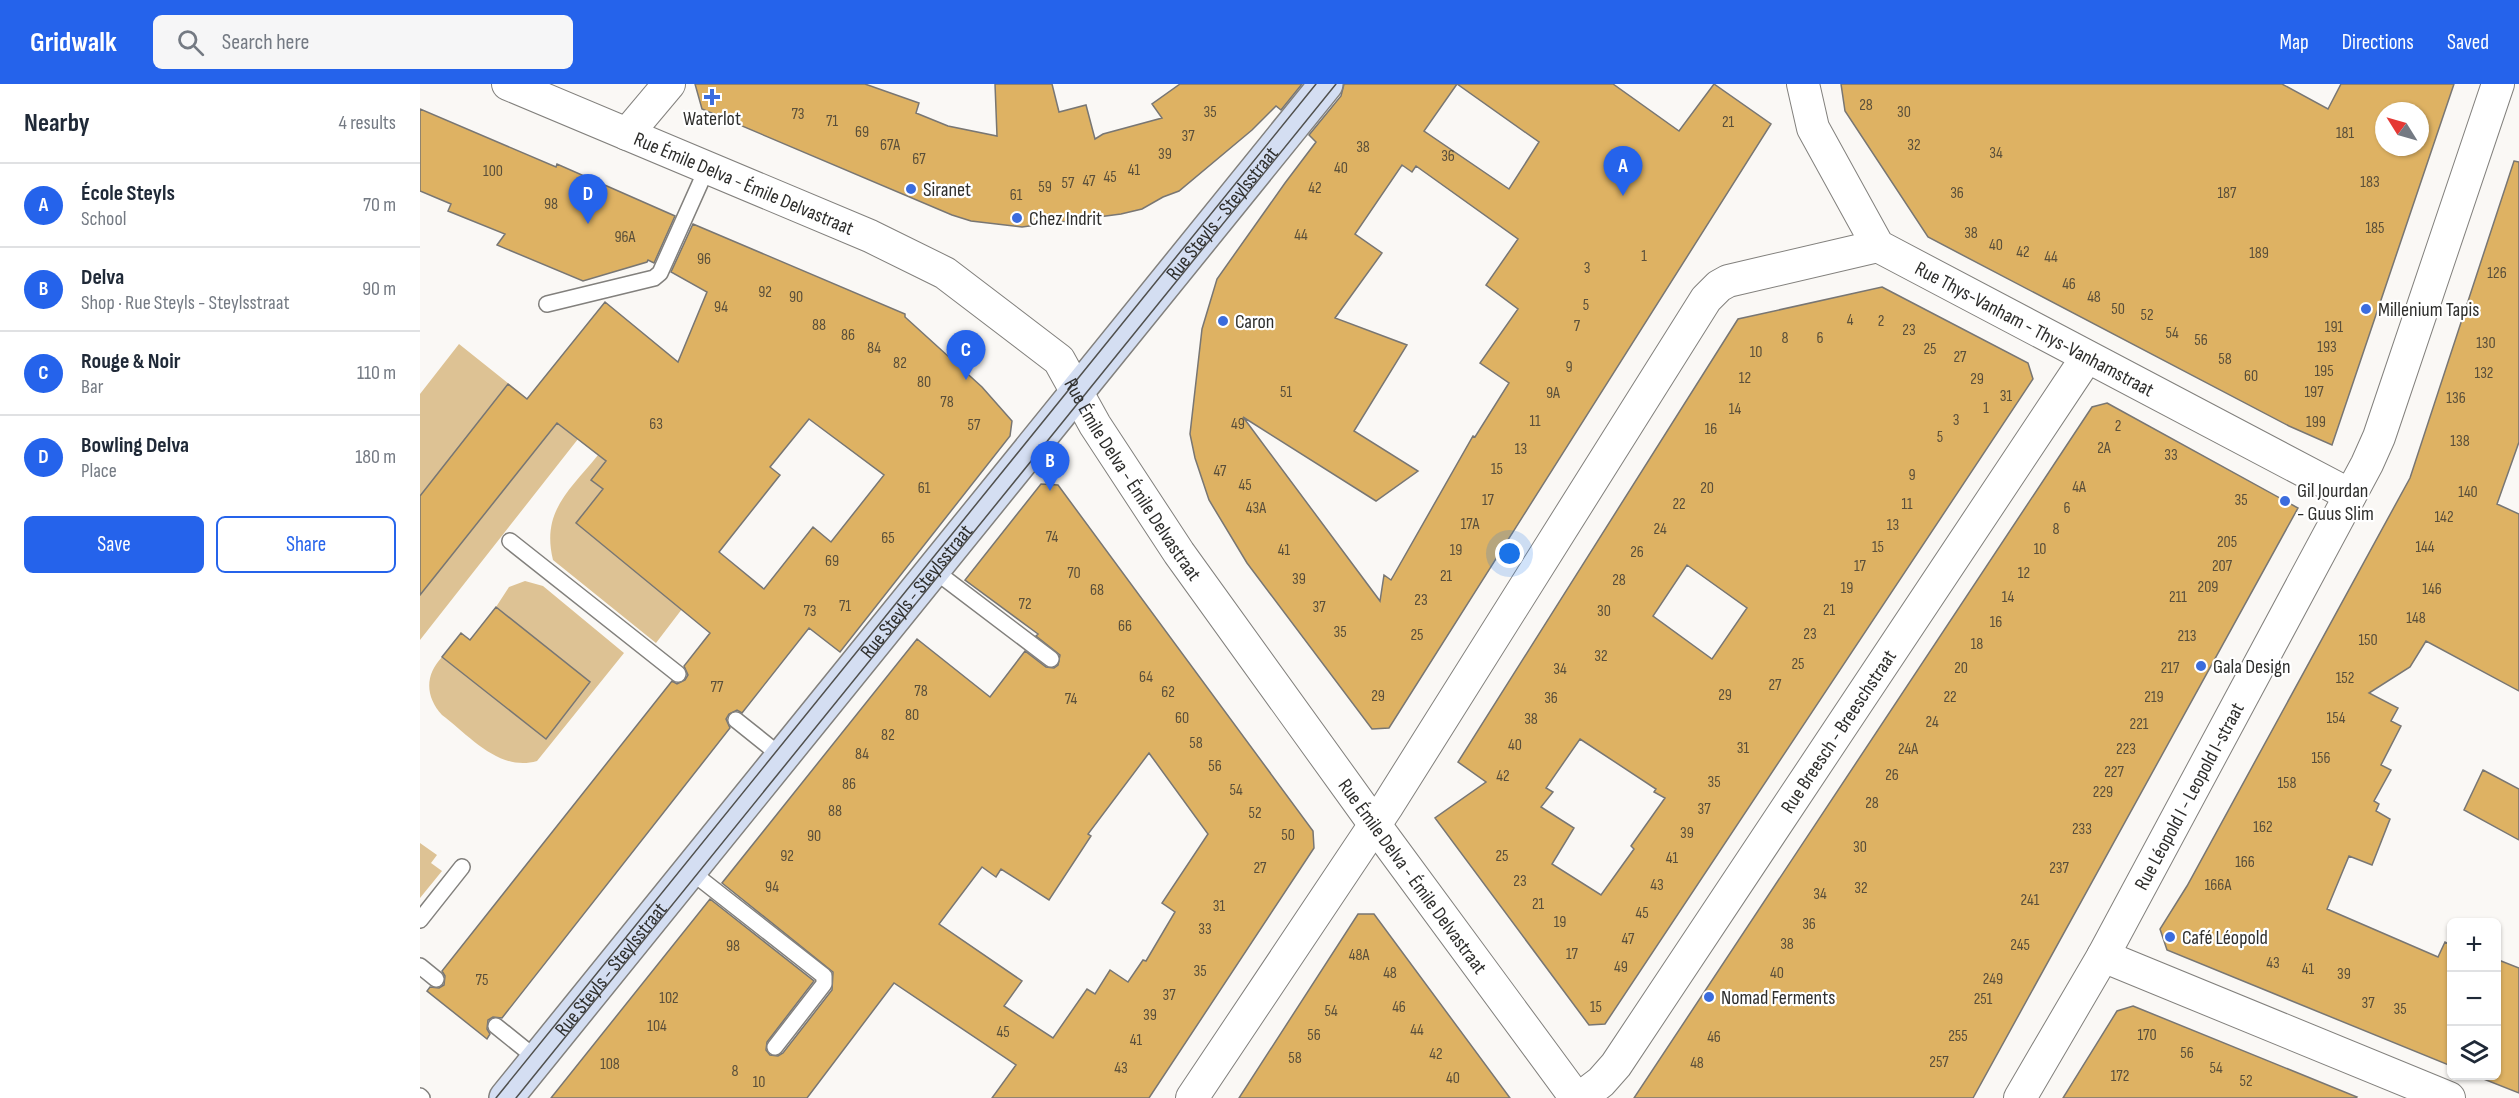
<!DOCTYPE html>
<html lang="en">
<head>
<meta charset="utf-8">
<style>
	body { margin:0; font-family:"Sofia Sans Condensed",sans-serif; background:#f6f6f7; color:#1f2937 }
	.controls { position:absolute; right:18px; bottom:18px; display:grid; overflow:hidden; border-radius:9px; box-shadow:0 2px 4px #0004 }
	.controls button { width:54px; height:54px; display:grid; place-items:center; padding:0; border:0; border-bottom:2px solid #e0e1e3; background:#fff; color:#1f2937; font:30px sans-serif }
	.compass { position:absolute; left:1955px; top:18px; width:54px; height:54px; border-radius:50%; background:#fff; box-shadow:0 2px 4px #0004; rotate:307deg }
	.you { position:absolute; left:1090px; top:470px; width:21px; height:21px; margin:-15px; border:4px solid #fff; border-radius:50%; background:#1a73e8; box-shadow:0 0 0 9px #1a73e833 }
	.badge { display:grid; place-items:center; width:39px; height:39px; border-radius:50%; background:#2563eb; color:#fff; font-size:20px; font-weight:700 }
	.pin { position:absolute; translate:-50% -50px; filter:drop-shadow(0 2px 3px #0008) }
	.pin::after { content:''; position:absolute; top:32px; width:21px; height:18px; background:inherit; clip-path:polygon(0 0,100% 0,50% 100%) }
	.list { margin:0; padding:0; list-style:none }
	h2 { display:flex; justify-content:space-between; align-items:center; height:78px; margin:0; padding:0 24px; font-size:26px }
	h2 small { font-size:20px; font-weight:400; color:#747a83 }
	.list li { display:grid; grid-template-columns:39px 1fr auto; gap:18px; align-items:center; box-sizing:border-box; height:84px; padding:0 24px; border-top:2px solid #e0e1e3 }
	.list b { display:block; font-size:22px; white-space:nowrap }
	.list p { margin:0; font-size:20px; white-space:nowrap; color:#747a83 }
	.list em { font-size:20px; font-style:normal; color:#747a83 }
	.actions { display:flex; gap:12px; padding:18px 24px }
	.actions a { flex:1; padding:14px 0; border:2px solid #2563eb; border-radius:9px; text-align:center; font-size:21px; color:#2563eb }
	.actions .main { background:#2563eb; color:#fff }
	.icon { flex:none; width:33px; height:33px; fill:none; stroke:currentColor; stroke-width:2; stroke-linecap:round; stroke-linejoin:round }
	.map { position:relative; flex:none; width:2099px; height:1014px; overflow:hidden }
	header { display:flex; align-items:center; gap:36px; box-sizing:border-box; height:84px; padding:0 30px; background:#2563eb; color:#fff }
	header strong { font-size:28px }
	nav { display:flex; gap:33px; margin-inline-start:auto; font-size:21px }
	.search { width:420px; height:54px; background:#f6f6f7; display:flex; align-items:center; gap:15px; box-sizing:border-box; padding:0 21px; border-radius:9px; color:#747a83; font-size:22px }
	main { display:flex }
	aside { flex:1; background:#fff }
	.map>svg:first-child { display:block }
	.green { fill:#ddc294 }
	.building { fill:#deb263; stroke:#787673; stroke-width:1.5; fill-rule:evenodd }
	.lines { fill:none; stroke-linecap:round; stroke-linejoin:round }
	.lane-casing { stroke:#82807d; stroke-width:18 }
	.street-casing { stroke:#82807d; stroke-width:34 }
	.secondary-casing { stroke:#82807d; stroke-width:36 }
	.lane { stroke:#fff; stroke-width:15 }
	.street { stroke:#fff; stroke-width:32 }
	.secondary { stroke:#d4def2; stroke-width:33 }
	.tram { stroke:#50504e; stroke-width:1.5 }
	.poi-dot { fill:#3b6cdd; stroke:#fff; stroke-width:2 }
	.labels { text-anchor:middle; stroke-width:4.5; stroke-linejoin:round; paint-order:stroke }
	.number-label { font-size:16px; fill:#5a4f3a }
	.poi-label { font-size:20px; fill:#2e2e2c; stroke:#fff; text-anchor:start }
	.street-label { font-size:20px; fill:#2e2e2c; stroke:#fff }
</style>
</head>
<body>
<header>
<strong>Gridwalk</strong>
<div class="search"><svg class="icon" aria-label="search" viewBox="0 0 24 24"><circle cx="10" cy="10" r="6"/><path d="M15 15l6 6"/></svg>Search here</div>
<nav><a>Map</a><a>Directions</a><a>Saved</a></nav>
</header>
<main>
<aside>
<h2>Nearby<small>4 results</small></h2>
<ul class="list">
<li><span class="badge">A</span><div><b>École Steyls</b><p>School</p></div><em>70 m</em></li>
<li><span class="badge">B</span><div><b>Delva</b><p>Shop · Rue Steyls - Steylsstraat</p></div><em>90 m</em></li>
<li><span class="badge">C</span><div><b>Rouge &amp; Noir</b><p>Bar</p></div><em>110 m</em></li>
<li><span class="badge">D</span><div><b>Bowling Delva</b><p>Place</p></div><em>180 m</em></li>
</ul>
<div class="actions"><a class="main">Save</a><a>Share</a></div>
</aside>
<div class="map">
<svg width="2099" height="1014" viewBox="0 0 2099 1014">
	<rect width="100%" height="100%" fill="#faf8f5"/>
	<!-- green -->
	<path class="green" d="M39,260L158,355L0,556V310Z
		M178,371L198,387L156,439L262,525L236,559L133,476C121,427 150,406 178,371Z
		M105,497L123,502L204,569L117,677C79,688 50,652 22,631C5,612 5,591 22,573L126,654L170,598L76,523L89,503Z
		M0,759L17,771L11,779L22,787L0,814Z"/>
	<!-- building -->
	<path class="building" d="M275,0H445L499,19L496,29L528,42L577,52L575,0H632L639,28L666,21L675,55L683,50L742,34L732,20L760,0H882L861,26L856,22L832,46L759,107L743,113L722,125L701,130L602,143L551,137L532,131L282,25Z
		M924,0H1193L1259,47L1294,0L1351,40L969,644L952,645L827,479L789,416L775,374L770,350L782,245L797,195L865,99L896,58L889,51L921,12ZM1037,0L1119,58L1089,105L1004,47ZM982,81L992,88L996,82L1098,155L1066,201L1098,225L1060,279L1089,299L1055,353L1053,352L971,496L964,491L960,517L823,333L956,417L998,387L934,347L987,261L915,234L962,169L935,150Z
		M1421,0H1862L1908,25L1921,0H2034L1912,361L1869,342L1508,153L1425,27ZM1964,27H2000V63H1964Z
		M0,25L136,83L137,80L255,132L234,179L228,176L227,178L163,197L77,161L85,150L28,127L31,120L0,107Z
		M2094,77L2099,78V358L2077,420L2099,430V607L2006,557L1990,583L1949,609L1978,624L1971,637L1981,642L1961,681L1971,686L1954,717L1959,720L1956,727L1970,735L1952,781L1929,772L1907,825L2018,873L2025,858L2031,861V982L1747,866L1740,845L1767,802L1990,394Z
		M273,140L485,230V233L562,303L592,337L590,352L420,568L389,544L322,629L317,626L309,630L306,635L310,644L82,934L73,933L68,936L67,945L70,950L67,955L7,907L10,903L19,904L24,901L25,892L22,887L252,597L257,600L265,596L268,591L264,582L290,549L156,439L183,405L171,396L186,377L137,339L0,511V412L88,300L107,315L185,218L258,278L287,208L251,188ZM389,335L464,391L411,458L393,443L344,505L299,468L360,391L350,383Z
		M1462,203L1608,279L1613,295L1185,940L1169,941L1015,734L1066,698L1038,678L1318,235ZM1267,481L1327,524L1292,575L1233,532ZM1160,655L1236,705L1234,708L1245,714L1211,762L1214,765L1181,811L1132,780L1154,744L1121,723L1133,708L1126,704Z
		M1687,319L1878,424L1553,1014H1214L1672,323Z
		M621,400L638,401L893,747L894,764L729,1014H572L596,981L474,899L387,1014H131L290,815L394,897L347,958L346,966L350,971L358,972L363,969L412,906L413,888L302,799L497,555L570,613L605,567L626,583L634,584L638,581L640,571L616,552L618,550L545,496ZM729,669L788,750L742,819L755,828L726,877L723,876L708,898L690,886L675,910L667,905L633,954L584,922L602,897L519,840L562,783L576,793L581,785L629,816L671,752L668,750Z
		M76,523L170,598L126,655L22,573L41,549L50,556Z
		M2063,686L2099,705V756L2044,726Z
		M938,830H954L1090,1014H819Z
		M2076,875L2099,884V1009L2056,992H2076Z
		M1713,922L1937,1013L1936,1014H1643L1697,927Z"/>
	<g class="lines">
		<defs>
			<path id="lane" d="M127,220L234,194L240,189L287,84
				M90,457L258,590
				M515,487L631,575
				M316,636L361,672
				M269,786L404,892V900L355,963
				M0,836L42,783
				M0,882L16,895
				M76,942L117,975
				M0,1012L2,1014"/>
			<g id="street">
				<path id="s1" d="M88,0L450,152L525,189L639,276L675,341L759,469L955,741L1156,1014"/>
				<path id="s2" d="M1383,0L1393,44L1458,162L1930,411"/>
				<path d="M207,50L249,0"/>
				<path d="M1683,872L2029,1014"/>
				<path d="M772,1014L968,721L1286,215L1299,202L1308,197L1458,162"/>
				<path id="s3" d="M1160,1014L1181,998L1196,981L1667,273"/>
				<path id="s4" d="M1600,1014L1683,872L1947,380L1959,353L2078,0"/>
			</g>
			<g id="secondary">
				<path id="s5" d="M86,1014L906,0"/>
			</g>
		</defs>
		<!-- lane casing -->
		<use href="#lane" class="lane-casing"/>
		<!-- street casing -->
		<use href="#street" class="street-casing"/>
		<!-- secondary casing -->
		<use href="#secondary" class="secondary-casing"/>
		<!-- lane -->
		<use href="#lane" class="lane"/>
		<!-- street -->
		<use href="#street" class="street"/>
		<!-- secondary -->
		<use href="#secondary" class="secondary"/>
		<!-- tram -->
		<path class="tram" d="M76,1014L896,0
			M96,1014L916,0"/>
	</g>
	<!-- markers -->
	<g class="poi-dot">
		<path d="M289 4h6v6h6v6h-6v6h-6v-6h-6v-6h6z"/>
		<circle cx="491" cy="105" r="6"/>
		<circle cx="597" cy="134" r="6"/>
		<circle cx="1946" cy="225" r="6"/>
		<circle cx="803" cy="237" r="6"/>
		<circle cx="1865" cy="417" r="6"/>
		<circle cx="1781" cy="582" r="6"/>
		<circle cx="1750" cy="853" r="6"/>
		<circle cx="1289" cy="913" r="6"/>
	</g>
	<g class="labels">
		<!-- number labels -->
		<g class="number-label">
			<text x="1446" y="26">28</text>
			<text x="790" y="33">35</text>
			<text x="1484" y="33">30</text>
			<text x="378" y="35">73</text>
			<text x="412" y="42">71</text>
			<text x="1308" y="43">21</text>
			<text x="442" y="53">69</text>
			<text x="1925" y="54">181</text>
			<text x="768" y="57">37</text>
			<text x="470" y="66">67A</text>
			<text x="1494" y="66">32</text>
			<text x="943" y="68">38</text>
			<text x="1576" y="74">34</text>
			<text x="745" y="75">39</text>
			<text x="1028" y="77">36</text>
			<text x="499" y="80">67</text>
			<text x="921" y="89">40</text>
			<text x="714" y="91">41</text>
			<text x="73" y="92">100</text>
			<text x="690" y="98">45</text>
			<text x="669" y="102">47</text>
			<text x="1950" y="103">183</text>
			<text x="648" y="104">57</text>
			<text x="625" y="108">59</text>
			<text x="895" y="109">42</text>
			<text x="1537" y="114">36</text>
			<text x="1807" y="114">187</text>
			<text x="596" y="116">61</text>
			<text x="131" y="125">98</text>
			<text x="1955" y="149">185</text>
			<text x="1551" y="154">38</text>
			<text x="881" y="156">44</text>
			<text x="205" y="158">96A</text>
			<text x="1576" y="166">40</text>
			<text x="1603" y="173">42</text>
			<text x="1839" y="174">189</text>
			<text x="1224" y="177">1</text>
			<text x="1631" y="178">44</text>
			<text x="284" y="180">96</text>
			<text x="1167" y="189">3</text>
			<text x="2077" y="194">126</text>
			<text x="1649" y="205">46</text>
			<text x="345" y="213">92</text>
			<text x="376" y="218">90</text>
			<text x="1674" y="218">48</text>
			<text x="1166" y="226">5</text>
			<text x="301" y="228">94</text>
			<text x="1698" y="230">50</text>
			<text x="1727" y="236">52</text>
			<text x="1430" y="241">4</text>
			<text x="1461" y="242">2</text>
			<text x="399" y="246">88</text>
			<text x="1157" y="247">7</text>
			<text x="1914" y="248">191</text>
			<text x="1489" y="251">23</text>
			<text x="1752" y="254">54</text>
			<text x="428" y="256">86</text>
			<text x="1365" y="259">8</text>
			<text x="1400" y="259">6</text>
			<text x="1781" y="261">56</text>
			<text x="2066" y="264">130</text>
			<text x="1907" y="268">193</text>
			<text x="454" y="269">84</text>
			<text x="1510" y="270">25</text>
			<text x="1336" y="273">10</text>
			<text x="1540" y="278">27</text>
			<text x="1805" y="280">58</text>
			<text x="480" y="284">82</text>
			<text x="1149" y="288">9</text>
			<text x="1904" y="292">195</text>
			<text x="2064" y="294">132</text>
			<text x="1831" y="297">60</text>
			<text x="1325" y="299">12</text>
			<text x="1557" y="300">29</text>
			<text x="504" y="303">80</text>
			<text x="866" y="313">51</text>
			<text x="1894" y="313">197</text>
			<text x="1133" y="314">9A</text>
			<text x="1586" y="317">31</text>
			<text x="2036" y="319">136</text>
			<text x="527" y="323">78</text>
			<text x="1566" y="329">1</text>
			<text x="1315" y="330">14</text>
			<text x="1536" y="341">3</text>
			<text x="1115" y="342">11</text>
			<text x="1896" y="343">199</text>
			<text x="236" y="345">63</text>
			<text x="818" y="345">49</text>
			<text x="554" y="346">57</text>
			<text x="1698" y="347">2</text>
			<text x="1291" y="350">16</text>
			<text x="1520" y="358">5</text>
			<text x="2040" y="362">138</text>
			<text x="1684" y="369">2A</text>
			<text x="1101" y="370">13</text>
			<text x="1751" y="376">33</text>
			<text x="1077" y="390">15</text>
			<text x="800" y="392">47</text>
			<text x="1492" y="396">9</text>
			<text x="825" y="406">45</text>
			<text x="1659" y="408">4A</text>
			<text x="504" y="409">61</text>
			<text x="1287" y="409">20</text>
			<text x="2048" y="413">140</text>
			<text x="1068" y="421">17</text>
			<text x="1821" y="421">35</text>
			<text x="1259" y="425">22</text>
			<text x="1487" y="425">11</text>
			<text x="836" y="429">43A</text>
			<text x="1647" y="429">6</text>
			<text x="2024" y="438">142</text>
			<text x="1050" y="445">17A</text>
			<text x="1473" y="446">13</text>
			<text x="1240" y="450">24</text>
			<text x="1636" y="450">8</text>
			<text x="632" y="458">74</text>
			<text x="468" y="459">65</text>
			<text x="1807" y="463">205</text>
			<text x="1458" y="468">15</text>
			<text x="2005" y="468">144</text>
			<text x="1620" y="470">10</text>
			<text x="864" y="471">41</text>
			<text x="1036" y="471">19</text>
			<text x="1217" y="473">26</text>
			<text x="412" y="482">69</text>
			<text x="1440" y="487">17</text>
			<text x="1802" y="487">207</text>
			<text x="654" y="494">70</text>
			<text x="1604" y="494">12</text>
			<text x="1026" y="497">21</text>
			<text x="879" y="500">39</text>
			<text x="1199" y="501">28</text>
			<text x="1788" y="508">209</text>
			<text x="1427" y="509">19</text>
			<text x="2012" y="510">146</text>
			<text x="677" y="511">68</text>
			<text x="1588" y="518">14</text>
			<text x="1758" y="518">211</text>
			<text x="1001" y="521">23</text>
			<text x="605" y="525">72</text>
			<text x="425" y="527">71</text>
			<text x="899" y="528">37</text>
			<text x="1409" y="531">21</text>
			<text x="390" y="532">73</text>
			<text x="1184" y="532">30</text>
			<text x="1996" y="539">148</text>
			<text x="1576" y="543">16</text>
			<text x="705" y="547">66</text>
			<text x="920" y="553">35</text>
			<text x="1390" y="555">23</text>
			<text x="997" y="556">25</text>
			<text x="1767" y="557">213</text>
			<text x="1948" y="561">150</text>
			<text x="1557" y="565">18</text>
			<text x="1181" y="577">32</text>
			<text x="1378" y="585">25</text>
			<text x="1541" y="589">20</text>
			<text x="1750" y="589">217</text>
			<text x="1140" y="590">34</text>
			<text x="726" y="598">64</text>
			<text x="1925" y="599">152</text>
			<text x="1355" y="606">27</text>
			<text x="297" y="608">77</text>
			<text x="501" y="612">78</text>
			<text x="748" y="613">62</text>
			<text x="1305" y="616">29</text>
			<text x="958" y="617">29</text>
			<text x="1530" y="618">22</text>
			<text x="1734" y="618">219</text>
			<text x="1131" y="619">36</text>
			<text x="651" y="620">74</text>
			<text x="492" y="636">80</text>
			<text x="762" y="639">60</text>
			<text x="1916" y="639">154</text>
			<text x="1111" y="640">38</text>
			<text x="1512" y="643">24</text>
			<text x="1719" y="645">221</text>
			<text x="468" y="656">82</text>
			<text x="776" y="664">58</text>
			<text x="1095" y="666">40</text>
			<text x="1323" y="669">31</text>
			<text x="1488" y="670">24A</text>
			<text x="1706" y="670">223</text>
			<text x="442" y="675">84</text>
			<text x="1901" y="679">156</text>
			<text x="795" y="687">56</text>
			<text x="1694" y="693">227</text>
			<text x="1472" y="696">26</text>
			<text x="1083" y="697">42</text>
			<text x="1294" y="703">35</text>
			<text x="1867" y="704">158</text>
			<text x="429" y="705">86</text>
			<text x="816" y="711">54</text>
			<text x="1683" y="713">229</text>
			<text x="1452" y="724">28</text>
			<text x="1284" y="730">37</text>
			<text x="415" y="732">88</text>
			<text x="835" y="734">52</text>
			<text x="1843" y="748">162</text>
			<text x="1662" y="750">233</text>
			<text x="1267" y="754">39</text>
			<text x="868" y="756">50</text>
			<text x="394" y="757">90</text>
			<text x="1440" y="768">30</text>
			<text x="367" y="777">92</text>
			<text x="1082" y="777">25</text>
			<text x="1252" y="779">41</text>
			<text x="1825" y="783">166</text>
			<text x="840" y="789">27</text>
			<text x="1639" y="789">237</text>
			<text x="1100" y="802">23</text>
			<text x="1237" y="806">43</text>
			<text x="1798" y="806">166A</text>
			<text x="352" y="808">94</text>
			<text x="1441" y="809">32</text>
			<text x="1400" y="815">34</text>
			<text x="1610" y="821">241</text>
			<text x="1118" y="825">21</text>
			<text x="799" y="827">31</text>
			<text x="1222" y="834">45</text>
			<text x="1140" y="843">19</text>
			<text x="1389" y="845">36</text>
			<text x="785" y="850">33</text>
			<text x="1208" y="860">47</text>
			<text x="1367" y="865">38</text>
			<text x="1600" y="866">245</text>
			<text x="313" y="867">98</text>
			<text x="1152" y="875">17</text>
			<text x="939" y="876">48A</text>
			<text x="1853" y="884">43</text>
			<text x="1201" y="888">49</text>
			<text x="1888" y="890">41</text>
			<text x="780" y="892">35</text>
			<text x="970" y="894">48</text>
			<text x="1357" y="894">40</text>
			<text x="1924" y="895">39</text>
			<text x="1573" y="900">249</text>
			<text x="62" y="901">75</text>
			<text x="749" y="916">37</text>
			<text x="249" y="919">102</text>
			<text x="1563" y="920">251</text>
			<text x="1948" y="924">37</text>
			<text x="979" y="928">46</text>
			<text x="1176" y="928">15</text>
			<text x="1980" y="930">35</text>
			<text x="911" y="932">54</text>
			<text x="730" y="936">39</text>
			<text x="237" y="947">104</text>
			<text x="997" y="951">44</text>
			<text x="583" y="953">45</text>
			<text x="894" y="956">56</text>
			<text x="1727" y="956">170</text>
			<text x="1538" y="957">255</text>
			<text x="1294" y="958">46</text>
			<text x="716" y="961">41</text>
			<text x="1767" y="974">56</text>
			<text x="1016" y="975">42</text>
			<text x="875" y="979">58</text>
			<text x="1519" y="983">257</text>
			<text x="1277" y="984">48</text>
			<text x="190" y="985">108</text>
			<text x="701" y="989">43</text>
			<text x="1796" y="989">54</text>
			<text x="315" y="992">8</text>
			<text x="1700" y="997">172</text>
			<text x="1033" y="999">40</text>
			<text x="1826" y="1002">52</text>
			<text x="339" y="1003">10</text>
		</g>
		<!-- poi labels -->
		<g class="poi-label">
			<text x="292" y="41" text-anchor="middle">Waterlot</text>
			<text x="503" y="112">Siranet</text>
			<text x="609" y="141">Chez Indrit</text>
			<text x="1958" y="232">Millenium Tapis</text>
			<text x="815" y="244">Caron</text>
			<text x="1877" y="413">Gil Jourdan<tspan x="1877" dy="23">- Guus Slim</tspan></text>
			<text x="1793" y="589">Gala Design</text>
			<text x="1762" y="860">Café Léopold</text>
			<text x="1301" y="920">Nomad Ferments</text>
		</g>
		<!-- street labels -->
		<g class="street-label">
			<text dy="7" stroke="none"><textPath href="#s1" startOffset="256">Rue Émile Delva - Émile Delvastraat</textPath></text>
			<text dy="7" stroke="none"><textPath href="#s5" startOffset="1138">Rue Steyls - Steylsstraat</textPath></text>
			<text dy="7" stroke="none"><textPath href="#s2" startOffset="357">Rue Thys-Vanham - Thys-Vanhamstraat</textPath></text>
			<text dy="7" stroke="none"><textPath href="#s1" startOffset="760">Rue Émile Delva - Émile Delvastraat</textPath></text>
			<text dy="7" stroke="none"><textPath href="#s5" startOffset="652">Rue Steyls - Steylsstraat</textPath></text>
			<text dy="7" stroke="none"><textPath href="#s3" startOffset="450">Rue Breesch - Breeschstraat</textPath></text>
			<text dy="7" stroke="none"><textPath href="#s4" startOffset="346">Rue Léopold I - Leopold I-straat</textPath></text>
			<text dy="7" stroke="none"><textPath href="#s1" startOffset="1246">Rue Émile Delva - Émile Delvastraat</textPath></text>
			<text dy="7" stroke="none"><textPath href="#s5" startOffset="166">Rue Steyls - Steylsstraat</textPath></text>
		</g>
	</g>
</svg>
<div class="controls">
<button>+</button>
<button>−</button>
<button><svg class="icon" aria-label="layers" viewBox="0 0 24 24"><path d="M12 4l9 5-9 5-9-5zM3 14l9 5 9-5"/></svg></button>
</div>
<svg class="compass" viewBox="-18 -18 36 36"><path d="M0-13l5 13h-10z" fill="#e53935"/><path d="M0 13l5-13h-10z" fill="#747a83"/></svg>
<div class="you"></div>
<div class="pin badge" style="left:1203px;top:112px">A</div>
<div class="pin badge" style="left:630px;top:407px">B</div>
<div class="pin badge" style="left:546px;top:296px">C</div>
<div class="pin badge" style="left:168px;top:140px">D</div>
</div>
</main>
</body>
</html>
